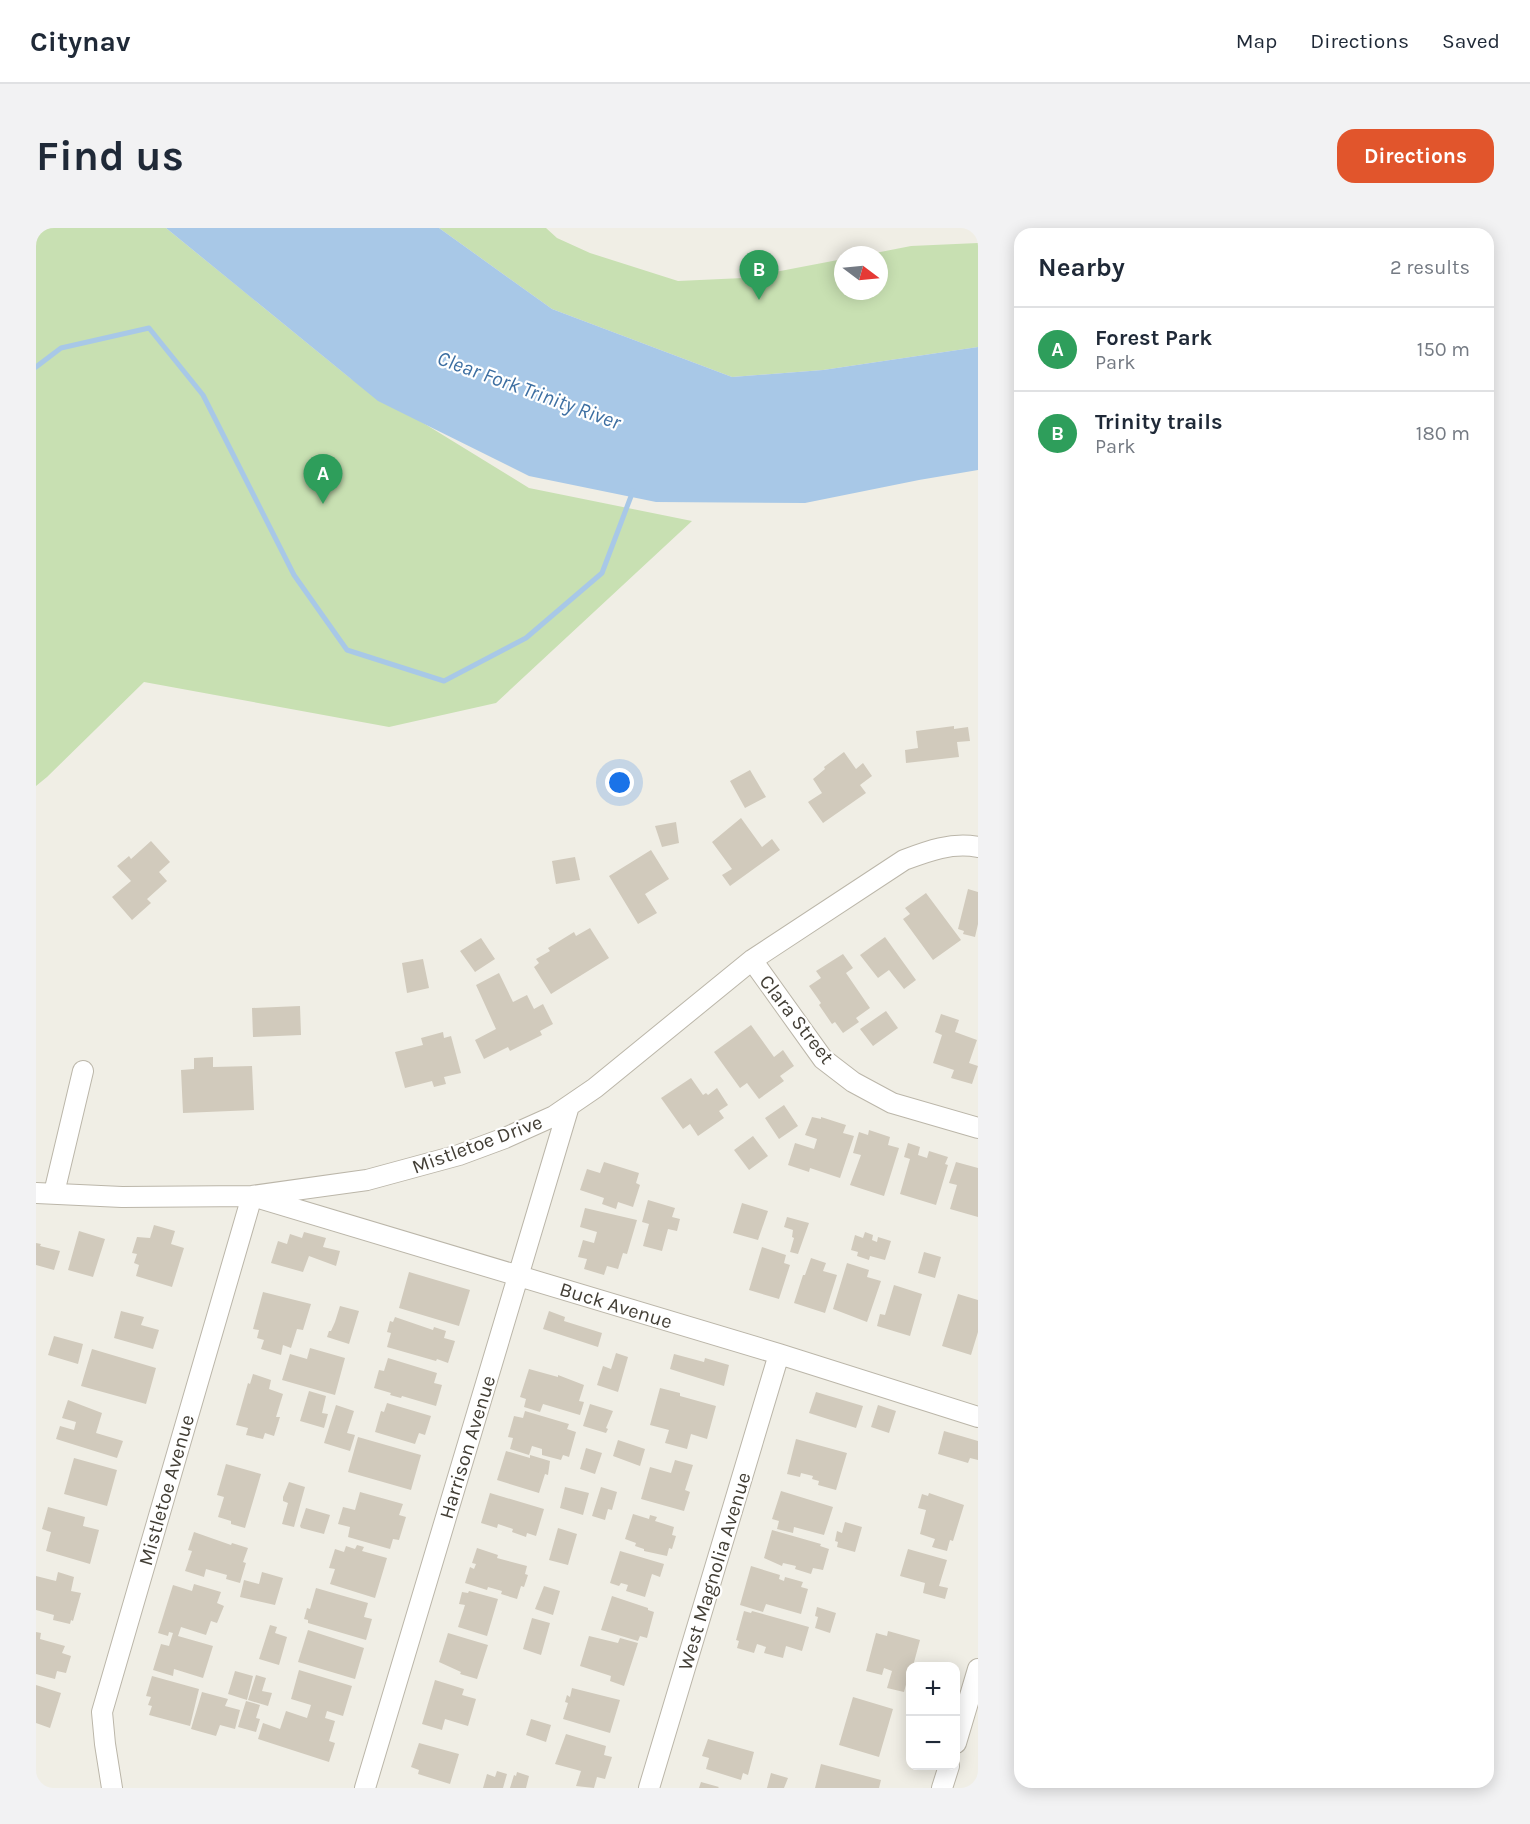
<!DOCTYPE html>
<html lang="en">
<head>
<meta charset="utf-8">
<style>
	body { margin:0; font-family:Karla,sans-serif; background:#f2f2f3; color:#1f2937 }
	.controls { position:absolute; right:18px; bottom:18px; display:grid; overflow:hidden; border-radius:12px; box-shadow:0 3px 15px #0003 }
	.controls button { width:54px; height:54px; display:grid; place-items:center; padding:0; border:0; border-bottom:2px solid #e0e1e3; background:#fff; color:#1f2937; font:30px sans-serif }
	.compass { position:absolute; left:798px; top:18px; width:54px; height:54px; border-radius:50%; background:#fff; box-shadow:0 3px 15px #0003; rotate:106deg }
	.you { position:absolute; left:584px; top:555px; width:21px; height:21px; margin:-15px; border:4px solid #fff; border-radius:50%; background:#1a73e8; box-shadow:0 0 0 9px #1a73e833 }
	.badge { display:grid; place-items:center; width:39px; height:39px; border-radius:50%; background:#e1552c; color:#fff; font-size:20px; font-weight:700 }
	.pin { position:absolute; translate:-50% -50px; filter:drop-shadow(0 2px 3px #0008) }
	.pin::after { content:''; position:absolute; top:32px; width:21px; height:18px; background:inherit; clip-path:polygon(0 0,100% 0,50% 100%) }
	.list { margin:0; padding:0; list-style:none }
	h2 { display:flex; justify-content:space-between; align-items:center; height:78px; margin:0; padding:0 24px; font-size:26px }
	h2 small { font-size:20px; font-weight:400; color:#747a83 }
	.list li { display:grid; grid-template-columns:39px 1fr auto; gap:18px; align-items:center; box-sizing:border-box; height:84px; padding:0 24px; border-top:2px solid #e0e1e3 }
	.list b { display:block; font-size:22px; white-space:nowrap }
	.list p { margin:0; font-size:20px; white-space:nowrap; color:#747a83 }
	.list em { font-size:20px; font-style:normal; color:#747a83 }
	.map { position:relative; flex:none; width:942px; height:1560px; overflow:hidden; border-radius:18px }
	header { display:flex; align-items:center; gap:36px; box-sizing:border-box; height:84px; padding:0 30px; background:#fff; border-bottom:2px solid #e0e1e3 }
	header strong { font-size:28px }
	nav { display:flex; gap:33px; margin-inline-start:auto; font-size:21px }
	.intro { display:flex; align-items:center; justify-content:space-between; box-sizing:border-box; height:144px; padding:0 36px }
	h1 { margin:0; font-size:42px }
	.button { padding:15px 27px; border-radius:18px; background:#e1552c; color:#fff; font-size:21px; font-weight:700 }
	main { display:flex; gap:36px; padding:0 36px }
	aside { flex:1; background:#fff; border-radius:18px; box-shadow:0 3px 15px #0003 }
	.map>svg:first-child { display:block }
	.green { fill:#c8e0b2 }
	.water { fill:#a8c8e7 }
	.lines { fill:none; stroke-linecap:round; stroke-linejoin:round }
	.stream { stroke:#a8c8e7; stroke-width:5 }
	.building { fill:#d1cabc }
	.minor-casing { stroke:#bbb6a9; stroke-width:22 }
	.minor { stroke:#fff; stroke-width:20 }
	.labels { text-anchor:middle; stroke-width:4.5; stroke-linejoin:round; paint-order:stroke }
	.street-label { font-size:20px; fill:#423e35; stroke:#fff }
	.water-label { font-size:21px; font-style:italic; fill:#3c6ea1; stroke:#fff }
</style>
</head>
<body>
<header>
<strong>Citynav</strong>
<nav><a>Map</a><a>Directions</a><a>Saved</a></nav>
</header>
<div class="intro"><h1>Find us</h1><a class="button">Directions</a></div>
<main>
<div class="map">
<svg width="942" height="1560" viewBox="0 0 942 1560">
	<rect width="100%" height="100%" fill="#f0eee5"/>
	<!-- green -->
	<path class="green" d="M0,0H130L314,150L493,260L656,293L460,475L353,499L108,454L11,549L0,558Z
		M403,0H510L521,10L554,25L642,53L707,50L807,31V63H843V27H829L875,18L942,15V119L787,142L696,149L516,81Z"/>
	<!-- water -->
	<path class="water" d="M130,0H403L516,81L696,149L787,142L942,119V242L883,252L769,275L620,274L493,248L342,173Z"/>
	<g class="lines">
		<!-- stream -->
		<path class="stream" d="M0,139L25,120L113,100L167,167L258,347L311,422L408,453L490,410L566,345L597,263"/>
	</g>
	<!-- building -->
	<path class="building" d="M918,498V501L932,499L934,513L921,514L923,529L870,535L869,522L882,520L880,503Z
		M808,524L820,541L827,535L836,548L824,557L830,565L787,595L772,574L786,565L777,551L789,541L788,539Z
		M714,542L730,569L709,580L694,553Z
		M705,590L726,619L736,611L744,622L694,658L686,647L696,641L676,614Z
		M640,594L643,615L626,619L619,598Z
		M115,613L134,634L123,644L131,653L111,671L115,675L96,692L76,669L95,653L81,638L93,628L95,631Z
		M615,622L633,651L609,666L621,685L602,696L573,648Z
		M539,629L544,652L520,656L516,633Z
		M932,661L942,664V696L939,709L927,706L928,703L922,701Z
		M890,665L925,712L897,732L867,691L874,686L869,680Z
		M554,700L573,730L515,766L498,739L503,735L500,731L514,723L512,720L538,704L540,708Z
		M849,709L880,752L868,761L853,742L842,750L824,727Z
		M445,710L459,731L439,744L424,723Z
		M807,726L817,740L810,745L834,780L820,790L823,794L807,805L799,794L796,796L783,777L785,775L773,758L785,750L780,743Z
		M387,731L393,760L371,765L366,735Z
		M463,745L477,774L491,767L498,781L507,776L517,796L504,803L506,807L474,823L472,819L448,831L439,812L460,801L440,757Z
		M264,778L265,807L217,809L216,780Z
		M850,783L862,800L837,818L824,801Z
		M905,786L923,792L919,804L941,812L933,835L942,838L936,856L915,850L918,842L897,835L906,807L899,804Z
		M715,797L738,829L747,822L758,838L744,848L748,853L723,871L711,855L704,860L678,824Z
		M407,804L408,810L415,808L425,845L408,849L410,856L398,859L396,853L369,860L359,824L387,817L385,810Z
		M177,829V839L216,838L218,882L147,885L145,842L158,841V830Z
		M655,850L667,867L670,865L672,867L681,860L692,877L683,883L688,890L662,908L654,896L647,901L625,870Z
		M748,877L762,898L743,911L729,890Z
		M776,889L785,891V889L810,897L807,905L818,908L804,950L774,940L773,944L752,937L759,915L778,921L781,911L769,907Z
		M833,902L854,909L852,917L863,920L848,968L814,957L825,927L817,925L823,904L832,907Z
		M717,908L732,928L713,942L698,922Z
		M872,915L884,919L882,927L891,930L893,923L912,929L909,936L912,937L900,977L864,966L874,931L868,929Z
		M568,934L603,945L600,955L604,957L597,979L582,974L580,981L566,976L568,970L544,962L551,941L564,945Z
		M920,934L942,940V989L914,981L921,957L913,955Z
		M612,972L639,980L636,989L644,991L641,1003L632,1001L626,1023L607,1018L613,996L606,994Z
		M706,975L732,983L722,1012L697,1005Z
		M549,980L601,992L591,1026L587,1025L582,1041L571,1038L568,1047L548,1041L551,1031L542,1029L547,1012L558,1015L561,1004L544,999Z
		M751,989L773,995L762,1026L754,1024L758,1010L756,1009L757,1002L748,999Z
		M118,997L139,1003L135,1016L148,1020L136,1059L100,1048L103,1037L98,1035L101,1026L96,1025L101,1009L114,1010Z
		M43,1003L69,1011L57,1049L32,1042Z
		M268,1004L290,1010L287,1019L304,1023L300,1038L273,1028L267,1044L235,1035L242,1013L251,1016L254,1006L266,1010Z
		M829,1004L837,1007L836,1012L841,1014L842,1009L855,1013L849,1032L834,1028L833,1032L821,1028L822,1024L815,1022L819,1007L827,1010Z
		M0,1015L5,1016L4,1018L24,1023L18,1042L0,1037Z
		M726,1019L750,1027L748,1035L754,1037L743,1071L713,1062Z
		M888,1024L905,1029L899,1050L882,1045Z
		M775,1030L790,1035L787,1043L801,1047L789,1085L758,1075L767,1047H769Z
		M811,1035L833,1042L831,1049L845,1053L831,1094L797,1081Z
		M373,1044L434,1062L423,1098L363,1080Z
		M858,1057L886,1066L874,1108L841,1098L844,1086L849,1087Z
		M227,1064L275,1076L267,1102L261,1101L255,1120L247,1117L245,1127L225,1121L228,1112L221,1110L223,1102L217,1101Z
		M922,1066L942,1072V1104L935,1127L906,1118Z
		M304,1078L323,1083L313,1116L291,1109L293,1103H295L299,1094Z
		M85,1083L108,1089L105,1097L123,1102L117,1121L78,1110Z
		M513,1083L529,1089L528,1093L566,1105L562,1119L507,1101Z
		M359,1089L397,1102L398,1099L410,1103L408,1110L419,1113L412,1135L401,1131L400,1133L351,1119L355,1105L351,1104L354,1093L357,1094Z
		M18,1108L47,1116L42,1136L12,1127Z
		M274,1120L309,1130L299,1167L246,1152L254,1126L271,1131Z
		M56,1121L120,1140L110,1176L45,1158Z
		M580,1125L592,1129L582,1164L561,1157L567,1138L575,1141Z
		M638,1126L668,1134L669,1130L693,1137L688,1158L634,1141Z
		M352,1130L401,1145L398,1155L406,1157L400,1178L366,1168L365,1170L354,1167L355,1165L338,1160L343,1142L348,1143Z
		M493,1141L522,1149V1147L548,1157L543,1173L548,1174L544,1187L507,1176L504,1184L488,1179L490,1171L484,1169Z
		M217,1146L235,1152L233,1161L247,1166L240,1189H244L238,1208L229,1205L227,1211L210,1207L212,1200L200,1197L212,1155L214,1156Z
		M624,1160L644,1165V1168L680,1178L671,1211L655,1206L651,1221L629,1215L633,1202L614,1197Z
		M273,1163L290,1168L286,1185L292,1186L288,1200L264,1193Z
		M780,1164L827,1178L820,1200L773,1185Z
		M32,1172L66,1185L60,1205L87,1213L81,1230L20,1211L24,1198L38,1202L40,1194L26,1190Z
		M351,1175L395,1188L389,1207L383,1205L379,1216L339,1204L345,1183L348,1184Z
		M554,1176L577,1183L570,1200L572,1201L570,1205L547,1198Z
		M300,1177L318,1183L311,1205L319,1207L314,1223L288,1215Z
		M842,1177L860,1183L853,1205L835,1199Z
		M489,1183L533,1196L531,1201L540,1204L533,1229L527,1227L525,1232L506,1227V1221L496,1218L493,1227L474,1221L477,1210L472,1209L478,1188L487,1190Z
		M908,1203L942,1213V1232L934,1230L932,1235L902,1226Z
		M322,1209L385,1227L375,1262L312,1244Z
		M760,1211L811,1225L800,1262L782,1257L783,1253L776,1251L777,1248L765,1245L764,1249L751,1246Z
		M582,1212L609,1221L604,1238L577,1228Z
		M550,1220L566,1225L559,1246L544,1241Z
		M470,1223L494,1230V1227L514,1233L512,1247L509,1246L503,1265L461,1252Z
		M38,1230L81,1242L71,1278L28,1266Z
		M639,1232L657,1237L649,1262L654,1264L648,1283L605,1271L614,1239L635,1245Z
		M190,1236L225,1246L209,1300L195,1296V1293L182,1289L188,1269L181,1267Z
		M253,1254L269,1259L258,1299L246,1296L252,1275L247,1273V1269Z
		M529,1259L553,1265L547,1287L524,1280Z
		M565,1259L581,1264L576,1282L572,1281L569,1292L556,1288Z
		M745,1263L797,1279L788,1307L758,1299L757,1305L741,1301L743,1293L736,1291Z
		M324,1264L367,1276L363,1287L370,1289L363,1312L357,1311L354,1321L312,1309L314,1299L302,1296L307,1279L319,1282Z
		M454,1265L508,1281L500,1308L491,1305L490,1309L476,1304L477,1301L462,1296L461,1300L445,1295Z
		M893,1265L928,1277L917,1313L914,1312L911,1323L896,1319L899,1311L884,1306L890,1282L882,1280L886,1266L892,1268Z
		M12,1279L49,1289L47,1298L63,1302L54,1336L10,1323L15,1304L6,1301Z
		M270,1280L294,1287L288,1306L265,1300L264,1298Z
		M597,1286L613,1291L614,1287L621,1289L619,1293L638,1299L636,1307L640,1308L636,1321L633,1320L631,1328L608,1323V1321L599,1318L600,1315L589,1311Z
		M809,1294L826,1299L819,1324L801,1319L802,1314L799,1313L801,1303L806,1305Z
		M522,1300L541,1306L532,1337L513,1332Z
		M736,1302L785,1316L784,1318L793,1321L787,1342L777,1340L775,1346L759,1341L760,1338L747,1335L746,1338L728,1330Z
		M158,1304L195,1317L196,1315L212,1320L207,1334L210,1335L204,1355L190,1351L191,1347L170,1341L168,1349L149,1343L156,1323L152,1322Z
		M321,1317L328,1319L326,1323L351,1330L339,1370L294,1356L299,1341L293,1340L299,1321L308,1324L310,1318L319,1321Z
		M441,1320L462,1327L461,1330L491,1338L489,1346L492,1347L488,1359L485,1358L481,1371L465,1366L466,1363L452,1359L451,1362L429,1355L434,1339L438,1341L440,1336L436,1335Z
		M872,1321L911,1332L903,1358L912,1360L909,1371L887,1365L889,1355L864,1348Z
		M584,1323L628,1336L624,1349L616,1346L609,1369L590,1363L592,1357L585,1355L583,1358L574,1355Z
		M715,1338L744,1347L743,1351L748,1353L749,1349L767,1354L765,1359L772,1361L765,1386L730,1376L727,1384L704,1377Z
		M22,1344L38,1349L35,1363L45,1365L37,1393L35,1392L34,1396L17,1392L18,1387L0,1382V1348L20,1353Z
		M226,1344L247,1350L239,1377L204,1369L208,1352L223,1356Z
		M158,1356L185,1364L181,1375L188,1378L181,1395L175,1393L170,1407L145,1399L142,1408L177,1418L167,1450L138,1441L137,1448L117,1442L125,1416L133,1418L137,1405L133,1404L132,1408L122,1405L137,1357L156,1363Z
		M508,1358L524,1363L517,1387L499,1381Z
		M280,1360L332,1375L328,1389L336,1391L330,1412L272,1395V1392L268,1391L271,1380L274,1381Z
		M433,1363L462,1371L451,1408L422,1399L429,1377L423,1376L426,1364L432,1365Z
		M576,1368L612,1380V1382L618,1384L611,1410L604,1408L602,1413L565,1402Z
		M781,1379L800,1385L794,1405L779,1400L782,1389L779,1388Z
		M708,1383L715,1385L716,1383L773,1399L766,1423L750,1418L747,1430L728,1425L730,1419L721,1416L718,1425L701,1420L703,1413L700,1412Z
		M496,1390L514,1395L505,1427L487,1421Z
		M234,1397L241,1399L239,1405L251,1409L243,1437L223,1431Z
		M272,1402L328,1420L319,1451L262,1434Z
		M852,1403L884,1412L877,1438H874V1454L871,1453L868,1464L851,1460L856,1443L848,1440L846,1447L830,1443L840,1405L851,1408Z
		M0,1404L5,1405L4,1411L29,1418L26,1425L35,1428L30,1445L21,1443L19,1451L0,1446Z
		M412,1405L452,1417L441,1451L424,1446L425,1444L403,1434Z
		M553,1408L582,1415L584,1410L602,1415L588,1458L574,1453L575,1448L544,1438Z
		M263,1442L316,1458L307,1488L291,1483L289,1490L299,1493L293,1513L299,1515L293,1534L222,1511L227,1495L244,1501L250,1483L271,1490L275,1477L255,1471Z
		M199,1443L217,1448L211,1472L192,1466Z
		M220,1447L230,1450L226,1463L236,1465L232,1478L212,1472Z
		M116,1448L163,1461L154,1498L113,1487L116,1478L112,1477L115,1469L110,1468Z
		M399,1452L428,1461L426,1467L440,1471L432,1498L409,1491L406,1502L386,1496Z
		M0,1457L25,1465L14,1500L0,1495Z
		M536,1460L584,1472L574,1505L527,1491L532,1475L529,1474L531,1467L534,1469Z
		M166,1464L192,1471L189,1478L204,1482L199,1501L184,1497L180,1508L155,1501Z
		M817,1469L857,1481L843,1529L803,1517Z
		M210,1473L224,1477L220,1490L224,1491L220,1504L202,1499Z
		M495,1491L515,1497L510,1514L490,1507Z
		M530,1506L570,1518L568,1527L576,1529L569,1551L561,1549L558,1560L540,1558L545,1543L519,1536Z
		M672,1511L718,1524L712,1547L707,1545L705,1552L670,1541L673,1530L666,1528Z
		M383,1515L423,1526L414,1556L382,1546L383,1542L375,1539Z
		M785,1536L845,1552L843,1560H779Z
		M461,1543L471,1546L467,1560H447L451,1546L459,1549Z
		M481,1544L493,1548L490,1560H474L478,1547L480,1548Z
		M735,1545L752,1550L748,1560H731Z
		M665,1554L683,1559L682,1560H663Z"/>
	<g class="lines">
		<defs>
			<path id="minor" d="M716,732L787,831L817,854L856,875L942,900
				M0,965L86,969L216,968L331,952L423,927L469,910L518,888L559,860L716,732L868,632C892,623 916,614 942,619
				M18,965L47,843
				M920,1515L942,1441
				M76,1560L69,1516L66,1484L216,968L743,1126L942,1189
				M329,1560L533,878
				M613,1560L743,1126
				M906,1560L913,1538"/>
		</defs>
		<!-- minor casing -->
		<use href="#minor" class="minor-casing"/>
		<!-- minor -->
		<use href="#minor" class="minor"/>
	</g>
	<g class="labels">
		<!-- street labels -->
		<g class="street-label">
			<text transform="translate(761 791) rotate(52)" y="7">Clara Street</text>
			<text transform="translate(441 916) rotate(-20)" y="7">Mistletoe Drive</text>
			<text transform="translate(580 1077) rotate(17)" y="7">Buck Avenue</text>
			<text transform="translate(431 1219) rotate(-73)" y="7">Harrison Avenue</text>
			<text transform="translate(130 1262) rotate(-74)" y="7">Mistletoe Avenue</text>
			<text transform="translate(678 1343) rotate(-73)" y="7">West Magnolia Avenue</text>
		</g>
		<!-- water labels -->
		<g class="water-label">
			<text transform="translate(493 162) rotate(20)" y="7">Clear Fork Trinity River</text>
		</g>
	</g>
</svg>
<div class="controls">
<button>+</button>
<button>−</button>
</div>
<svg class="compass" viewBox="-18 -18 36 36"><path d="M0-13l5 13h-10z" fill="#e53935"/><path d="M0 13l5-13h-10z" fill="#747a83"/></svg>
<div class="you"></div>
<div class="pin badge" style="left:287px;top:276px;background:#2e9e5b">A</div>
<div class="pin badge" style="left:723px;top:72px;background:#2e9e5b">B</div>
</div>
<aside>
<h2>Nearby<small>2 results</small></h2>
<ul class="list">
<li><span class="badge" style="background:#2e9e5b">A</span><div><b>Forest Park</b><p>Park</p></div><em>150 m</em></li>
<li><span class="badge" style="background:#2e9e5b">B</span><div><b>Trinity trails</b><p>Park</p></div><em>180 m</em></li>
</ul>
</aside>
</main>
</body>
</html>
